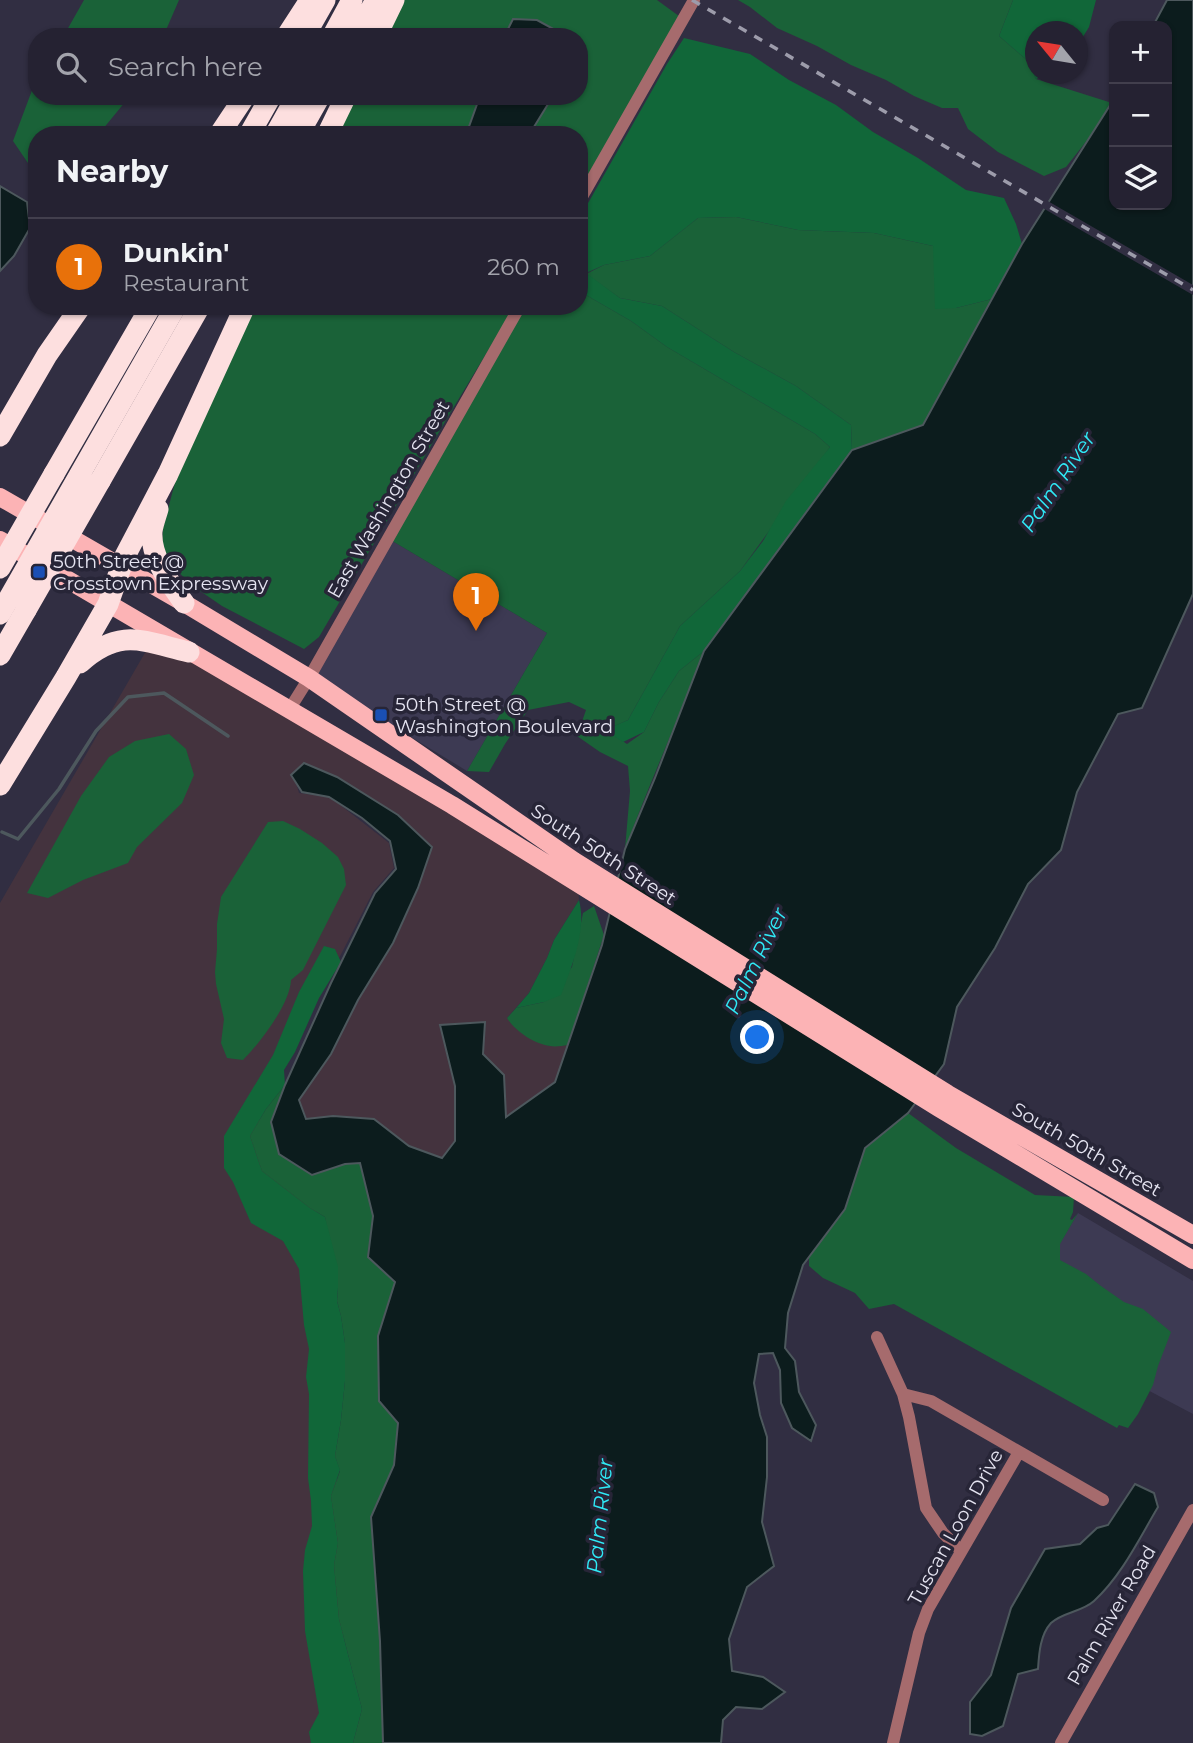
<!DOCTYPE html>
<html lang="en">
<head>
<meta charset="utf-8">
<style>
	body { margin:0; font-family:Montserrat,sans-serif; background:#2d2a3a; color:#f1f3f6 }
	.controls { position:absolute; right:21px; top:21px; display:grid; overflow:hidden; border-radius:14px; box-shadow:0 2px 5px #0004 }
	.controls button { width:63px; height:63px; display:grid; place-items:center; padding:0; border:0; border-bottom:2px solid #423f4d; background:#252232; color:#f1f3f6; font:35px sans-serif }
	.compass { position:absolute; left:1025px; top:21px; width:63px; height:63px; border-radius:50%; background:#252232; box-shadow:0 2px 5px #0004; rotate:300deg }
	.you { position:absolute; left:758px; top:1038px; width:24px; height:24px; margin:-18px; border:5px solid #fff; border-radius:50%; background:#1a73e8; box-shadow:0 0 0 10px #1a73e833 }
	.badge { display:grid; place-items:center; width:46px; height:46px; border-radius:50%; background:#1a73e8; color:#fff; font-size:23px; font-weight:700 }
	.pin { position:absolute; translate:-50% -58px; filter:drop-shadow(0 2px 4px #0008) }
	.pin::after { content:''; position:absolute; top:37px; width:24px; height:21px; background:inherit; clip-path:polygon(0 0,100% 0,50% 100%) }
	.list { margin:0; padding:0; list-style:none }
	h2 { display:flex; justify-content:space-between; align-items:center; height:91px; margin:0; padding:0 28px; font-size:30px }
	h2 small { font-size:23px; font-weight:400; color:#a3a4ac }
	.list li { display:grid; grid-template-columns:46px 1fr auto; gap:21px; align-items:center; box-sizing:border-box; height:98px; padding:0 28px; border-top:2px solid #423f4d }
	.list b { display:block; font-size:26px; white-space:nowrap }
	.list p { margin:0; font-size:23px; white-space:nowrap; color:#a3a4ac }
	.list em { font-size:23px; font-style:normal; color:#a3a4ac }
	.icon { flex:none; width:38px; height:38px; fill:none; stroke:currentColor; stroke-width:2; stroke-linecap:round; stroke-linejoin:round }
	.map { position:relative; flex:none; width:1193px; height:1743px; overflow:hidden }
	.search { position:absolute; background:#252232; box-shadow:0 2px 5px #0004; left:28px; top:28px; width:560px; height:77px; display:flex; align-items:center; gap:18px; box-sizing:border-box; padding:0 24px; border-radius:28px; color:#a3a4ac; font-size:26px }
	.panel { position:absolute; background:#252232; box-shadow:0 2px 5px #0004; left:28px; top:126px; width:560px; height:189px; border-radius:28px }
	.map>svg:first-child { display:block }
	.built { fill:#3d3a53 }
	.industrial { fill:#44333e }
	.green { fill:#1a6238 }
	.forest { fill:#116739 }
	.water { fill:#0c1c1d; stroke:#4d585d; stroke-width:2 }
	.pier { fill:#312e42 }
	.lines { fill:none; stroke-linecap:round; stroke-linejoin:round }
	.stream { stroke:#4d585d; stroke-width:3.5 }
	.minor { stroke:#a66b6d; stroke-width:12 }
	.primary { stroke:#fcb3b5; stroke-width:18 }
	.motorway { stroke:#fddfdf; stroke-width:21 }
	.rail { stroke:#9d9cab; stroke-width:3.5; stroke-dasharray:9 9; stroke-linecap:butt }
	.motorway-bridge { stroke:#fddfdf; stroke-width:21 }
	.transit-dot { fill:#1a4fb4; stroke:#272537; stroke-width:2.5 }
	.labels { text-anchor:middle; stroke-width:7; stroke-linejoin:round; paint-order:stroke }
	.street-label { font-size:19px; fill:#e5e4f1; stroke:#272537 }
	.poi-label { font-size:19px; fill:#e5e4f1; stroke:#272537; text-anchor:start }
	.water-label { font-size:21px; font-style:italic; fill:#2feaf7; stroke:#272537 }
</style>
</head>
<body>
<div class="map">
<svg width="1193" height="1743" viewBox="0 0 1193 1743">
	<rect width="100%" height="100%" fill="#312e42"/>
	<!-- built -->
	<path class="built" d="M389,539L547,633L467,771L309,675Z
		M1078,1213L1193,1281V1414L1140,1386L1047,1264Z"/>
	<!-- industrial -->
	<path class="industrial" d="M157,632L577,873L579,900L554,940L547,958L529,993L507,1018L549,1046L568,1045L555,1082L506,1118L504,1075L483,1054L440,1025L455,1086V1141L442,1158L409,1146L374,1119L333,1116L307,1119L299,1100L331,1054L358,1000L393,943L432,847L303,764L293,772L299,793L330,797L389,843L394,868L373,892L294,1046L259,1119L326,1227L346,1697L344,1743H0V903Z"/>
	<!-- green -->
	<path class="green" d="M84,0H179L163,37H63Z
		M397,0H657L683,19L579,197V135H333L351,96H579V37H380Z
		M738,0H1013L999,36L1028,61L1036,79L1112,103L1096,129L1066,167L1044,176L998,152L968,129L958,108H942L914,96L886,80L851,65L817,46L777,28L750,7Z
		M37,77V96H130L98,135H37V167L30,166L13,141Z
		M736,217L798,230L874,233L933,246L956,308L992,299L923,425L852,450L851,425L796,386L734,352L662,306L620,298L586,274L604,265L650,256L698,218Z
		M579,291L631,321L667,347L815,434L830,447L740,571L680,626L628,720L606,730L627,744L644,732L659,702L679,671L704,651C679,718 650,782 625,849L630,791L628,766L600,752L577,736L586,710L569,702L528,710L505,744L489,772L467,771L547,633L389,539L523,306H579Z
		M252,306H515L449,415L319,637L304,649L222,606L190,584L171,564L162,544L163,528L182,456Z
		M169,734L186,749L194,775L182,803L137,847L128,863L83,880L48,898L27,893L81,796L109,757L135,741Z
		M283,821L300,829L322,843L338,857L344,869L346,885L303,970L291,980C290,1004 260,1043 243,1060L227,1058L221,1043L224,1019L216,984L215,972L217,949V924L221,897L268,822Z
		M594,906L604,935L568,1045C562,1046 555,1047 550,1046C534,1044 515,1031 507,1018L516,1008L544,1002L572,967L583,913Z
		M285,1085L271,1122L312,1175L345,1164L360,1163L373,1216L368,1257L395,1282L378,1336L379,1401L398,1423L394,1465L371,1517L380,1641L383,1743H353L362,1709L339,1619L334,1565L338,1543L331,1496L340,1471L335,1456L341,1420L345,1381V1343L341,1316L337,1301L338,1288L325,1217L310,1208L262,1171L250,1136L266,1109Z
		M908,1113L956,1148L1035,1195L1074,1197L1073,1212L1070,1219L1072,1220L1078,1213L1060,1244V1260L1086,1274L1101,1286L1124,1302L1143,1309L1171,1332L1158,1366L1153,1385L1138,1414L1128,1428L1119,1425L1117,1428L894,1304L869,1309L855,1293L823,1278L809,1266V1257L845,1209L865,1148Z"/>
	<!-- forest -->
	<path class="forest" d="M1013,0H1096L1089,27L1078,45V32H1036V74H1045L1036,79L1028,61L999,36Z
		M684,38L750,54L789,80L836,105L873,132L918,158L966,190L1004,198L1016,224L1022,244L992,299L956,308L935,309L933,246L874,233L798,230L736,217L698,218L650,256L604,265L586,273L620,298L662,306L734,352L796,386L851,425L852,450L704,651L679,671L659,702L644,732L623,742L605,730L628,720L680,626L740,571L763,541L786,501L830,447L815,434L667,347L631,321L579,291V219L667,64Z
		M579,900C587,930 572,966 561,995L544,1002L516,1008L529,993L547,958L554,940Z
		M324,946L335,949L341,962L319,998L295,1052L284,1070L285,1085L266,1109L250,1136L262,1171L310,1208L325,1217L338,1267V1288L337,1301L341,1316L345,1343V1381L341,1420L335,1456L340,1470L331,1496L338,1543L334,1565L339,1619L362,1709L353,1743H311L309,1732L319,1713L305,1631L303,1571L305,1550L312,1526L311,1501L308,1478L309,1394L306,1377L309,1349L304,1325L299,1269L283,1241L251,1223L233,1182L224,1168V1136L273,1055L299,992Z"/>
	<!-- water -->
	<path class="water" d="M1167,0H1193V594L1142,708L1118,714L1077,792L1061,850L1028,884L995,948L957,1007L944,1064L908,1113L865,1148L845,1209L803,1265L788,1313L785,1348L795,1361L799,1392L816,1425L811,1441L792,1428L781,1403L780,1370L773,1353L759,1354L754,1383L760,1415L767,1437V1477L762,1522L774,1566L747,1587L729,1639L732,1671L763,1677L785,1692L762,1709L736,1707L723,1720L721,1743H383L380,1641L371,1517L394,1465L398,1423L379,1401L378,1336L395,1282L368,1257L373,1216L360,1163L345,1164L312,1175L279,1154L271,1122L285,1085L331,983L375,893L396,869L390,841L362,818L329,797L302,792L291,775L304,763L337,777L398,815L432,847L418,888L393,943L358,1000L331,1054L299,1100L306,1119L333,1116L374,1119L409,1146L442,1158L455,1141V1086L440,1025L485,1022L483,1054L504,1075L506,1117L555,1082L602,945L625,849L655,778L704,651L852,450L923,425L1022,244L1114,99V205H1167V26H1153Z
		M513,19L537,20L568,37H504Z
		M480,96H553L529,135H466Z
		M0,186L27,202L30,228L14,256L0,271Z
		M1135,1484L1154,1493L1158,1507C1139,1539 1122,1575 1094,1601C1082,1612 1063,1612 1051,1623C1040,1635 1039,1654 1038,1669L1018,1674L1003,1726L982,1736L970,1734V1702L991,1675L1011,1608L1045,1549L1080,1544L1097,1528L1108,1525Z"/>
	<!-- pier -->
	<path class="pier" d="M1046,200L1193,285V295L1041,207Z"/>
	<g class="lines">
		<!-- stream -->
		<path class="stream" d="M2,832L18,839L59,789L96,731L128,697L164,693L228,736"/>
		<!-- minor -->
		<path class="minor" d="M579,202L694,0
			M289,710L309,678L520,306
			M877,1337L903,1394L909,1417L926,1508L943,1533L961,1551
			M903,1394L931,1401L1103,1500
			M893,1743L919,1633L928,1609L1019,1452
			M1061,1743L1193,1510"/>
		<!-- primary -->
		<path class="primary" d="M0,497L184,603L309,678L574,861L948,1094L1193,1235
			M0,540L452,805L939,1108L1193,1260"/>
		<!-- motorway -->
		<path class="motorway" d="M286,37L310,0
			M304,37L325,0
			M332,37L352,0
			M355,37L376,0
			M376,37L394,0
			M219,135L245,96
			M249,135L271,96
			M275,135L297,96
			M298,135L320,96
			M327,135L346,96
			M0,436L47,355L81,306
			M54,474L151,306
			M100,481L200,306
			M158,509C156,516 153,524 152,531C150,557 170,583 184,603
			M0,655L26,610
			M80,663C120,627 142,641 189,652
			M0,785L66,677L108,604L125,556L168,474L245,306"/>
		<!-- rail -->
		<path class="rail" d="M692,0L1193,290"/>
		<!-- motorway-bridge -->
		<path class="motorway-bridge" d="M0,568L54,474
			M26,610L100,481
			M0,614L176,306"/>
	</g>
	<!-- markers -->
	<g class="transit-dot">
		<rect x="32" y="565" width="14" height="14" rx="3.5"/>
		<rect x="374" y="708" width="14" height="14" rx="3.5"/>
	</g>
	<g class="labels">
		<!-- street labels -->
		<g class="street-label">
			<text transform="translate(388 499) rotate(-60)" y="7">East Washington Street</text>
			<text transform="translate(604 854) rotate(33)" y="7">South 50th Street</text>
			<text transform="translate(1087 1149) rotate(30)" y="7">South 50th Street</text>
			<text transform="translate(955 1527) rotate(-61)" y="7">Tuscan Loon Drive</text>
			<text transform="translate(1111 1615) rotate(-60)" y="7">Palm River Road</text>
		</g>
		<!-- poi labels -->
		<g class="poi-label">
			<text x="53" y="568">50th Street @<tspan x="53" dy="22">Crosstown Expressway</tspan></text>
			<text x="395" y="711">50th Street @<tspan x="395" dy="22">Washington Boulevard</tspan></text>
		</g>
		<!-- water labels -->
		<g class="water-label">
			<text transform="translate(1058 482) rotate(-56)" y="7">Palm River</text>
			<text transform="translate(756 961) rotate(-64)" y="7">Palm River</text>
			<text transform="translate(600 1516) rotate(-84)" y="7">Palm River</text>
		</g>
	</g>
</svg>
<div class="controls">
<button>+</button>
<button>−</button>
<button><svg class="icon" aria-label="layers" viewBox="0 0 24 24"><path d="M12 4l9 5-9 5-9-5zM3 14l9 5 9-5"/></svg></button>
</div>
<svg class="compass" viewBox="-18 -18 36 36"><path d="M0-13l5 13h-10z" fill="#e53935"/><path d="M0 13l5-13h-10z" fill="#a3a4ac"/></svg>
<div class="you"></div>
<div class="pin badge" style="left:476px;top:631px;background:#e8710a">1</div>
<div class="search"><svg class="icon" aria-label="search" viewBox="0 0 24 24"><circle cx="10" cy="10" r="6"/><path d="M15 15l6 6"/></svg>Search here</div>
<section class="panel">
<h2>Nearby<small></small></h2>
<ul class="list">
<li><span class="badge" style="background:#e8710a">1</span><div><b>Dunkin'</b><p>Restaurant</p></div><em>260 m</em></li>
</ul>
</section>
</div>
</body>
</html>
